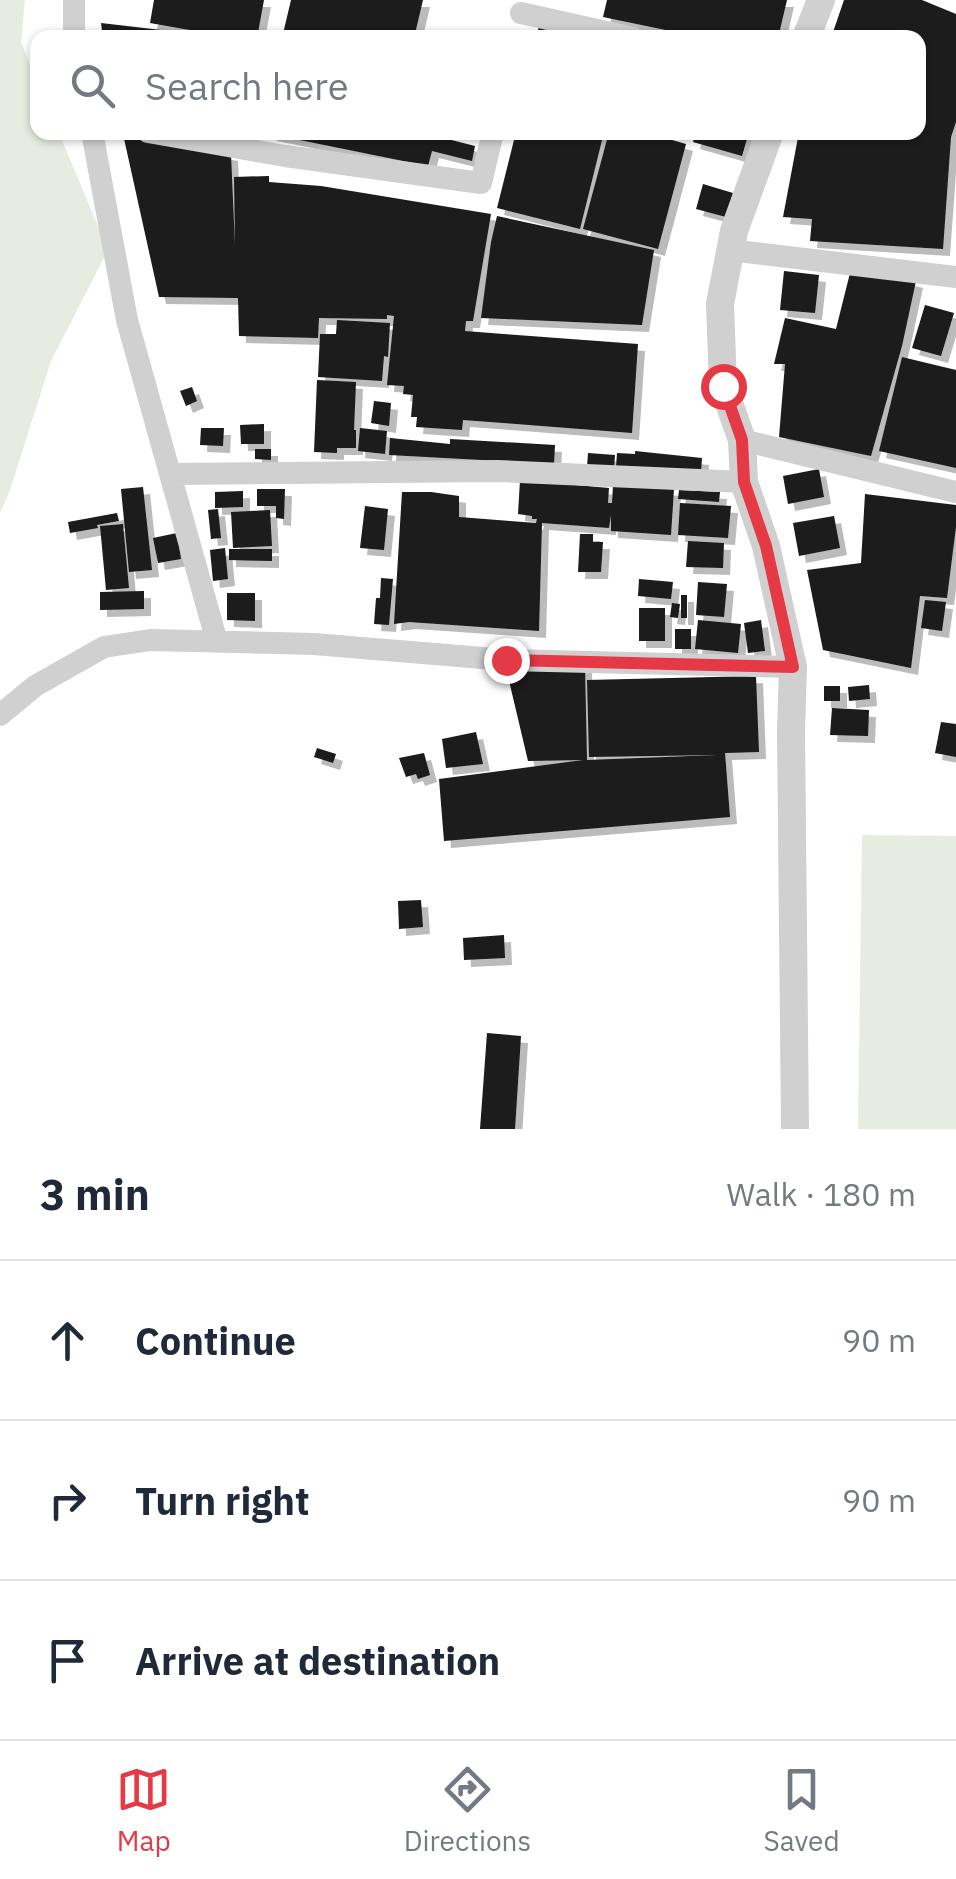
<!DOCTYPE html>
<html lang="en">
<head>
<meta charset="utf-8">
<style>
	body { margin:0; font-family:"IBM Plex Sans",sans-serif; background:#f6f6f7; color:#1f2937 }
	.stop { position:absolute; width:30px; height:30px; margin:-22px; border:8px solid #e63946; border-radius:50%; background:#fff }
	.stop.end { background:#e63946; border-color:#fff; box-shadow:0 2px 10px #0008 }
	.list { margin:0; padding:0; list-style:none }
	h2 { display:flex; justify-content:space-between; align-items:center; height:130px; margin:0; padding:0 40px; font-size:42px }
	h2 small { font-size:32px; font-weight:400; color:#747a83 }
	.list li { display:grid; grid-template-columns:65px 1fr auto; gap:30px; align-items:center; box-sizing:border-box; height:160px; padding:0 40px; border-top:2px solid #e0e1e3 }
	.list b { display:block; font-size:38px; white-space:nowrap }
	.list em { font-size:32px; font-style:normal; color:#747a83 }
	.icon { flex:none; width:55px; height:55px; fill:none; stroke:currentColor; stroke-width:2; stroke-linecap:round; stroke-linejoin:round }
	.map { position:relative; flex:none; width:956px; height:1129px; overflow:hidden }
	.search { position:absolute; background:#fff; box-shadow:0 2px 8px #0004; left:30px; right:30px; top:30px; height:110px; display:flex; align-items:center; gap:25px; box-sizing:border-box; padding:0 35px; border-radius:20px; color:#747a83; font-size:38px }
	.sheet { height:610px; background:#fff }
	nav { display:flex; justify-content:space-around; align-items:center; box-sizing:border-box; height:140px; border-top:2px solid #e0e1e3; background:#fff; font-size:28px; color:#747a83 }
	nav a { display:grid; justify-items:center; gap:5px }
	nav .on { color:#e63946 }
	.map>svg:first-child { display:block }
	.green { fill:#e6ecdf }
	.building { fill:#1a1a1a; filter:url(#shadow) }
	.lines { fill:none; stroke-linecap:round; stroke-linejoin:round }
	.minor { stroke:#d0d0d0; stroke-width:22 }
	.tertiary { stroke:#d0d0d0; stroke-width:28 }
	.route { stroke:#e63946; stroke-width:12 }
</style>
</head>
<body>
<div class="map">
<svg width="956" height="1129" viewBox="0 0 956 1129">
	<defs>
		<filter id="shadow"><feDropShadow dx="7" dy="7" stdDeviation="0" flood-color="#0004"/></filter>
	</defs>
	<rect width="100%" height="100%" fill="#fff"/>
	<!-- green -->
	<path class="green" d="M0,0H25L21,42L37,82L38,132L59,133L108,250L51,361L9,493L0,513Z
		M862,835L956,836V1129H858Z"/>
	<!-- building -->
	<path class="building" d="M154,0H264L257,38H235L150,23Z
		M291,0H423L414,38H282Z
		M607,0H787L778,38H704L603,17Z
		M844,0H922L956,14V122L951,137L943,249L810,241L812,219L783,217L799,132H918V38H831Z
		M540,22L563,29L561,38H536Z
		M101,23L204,35V38H103Z
		M270,132H420L475,146L472,161L432,151L428,166L270,134Z
		M516,132H604L580,229L497,208Z
		M609,132H644L686,144L658,249L583,229Z
		M696,132H749L742,156L693,142Z
		M123,134L231,154L235,246L234,177L269,176V182L321,186L491,214L473,321H466L465,331L638,344L632,433L463,420L462,430L416,427L417,417H411L413,395L403,394L404,386L387,385L394,316L387,315V319L319,318L318,338L239,336L238,298L159,297Z
		M703,184L733,193L726,217L696,209Z
		M497,216L654,250L642,325L481,318L491,242Z
		M852,265L916,281L902,346L871,456L779,437L785,364H774L785,318L836,329Z
		M784,271L819,275L815,313L780,310Z
		M925,305L954,313L941,356L912,348Z
		M337,320L390,323L388,357L384,356L382,381L318,377L320,334H336Z
		M902,357L956,370V468L879,451Z
		M317,380L356,382L354,430H356V448H337V453L314,452Z
		M192,387L197,401L186,406L180,391Z
		M374,401L391,403L389,426L371,423Z
		M264,424V444H241L240,425Z
		M201,428H224L223,446L200,445Z
		M360,428L387,431L385,454L358,451Z
		M390,438L450,444V439L555,445L554,464L389,455Z
		M255,449H271V460L255,459Z
		M635,451L702,458L701,472L616,467L617,453L635,454Z
		M588,453L615,455L614,469L587,467Z
		M819,469L824,497L788,504L783,476Z
		M520,480L609,488L608,503H612L613,485L674,489L671,535L611,531V515L609,528L542,523L539,631L409,622L394,624L402,492H431L459,496V517L536,523L537,519H532V516L518,514Z
		M143,487L152,570L129,572L121,489Z
		M257,489H285L284,519L276,518V506H257Z
		M679,490L720,492L719,502L678,499Z
		M243,491V507L215,508V492Z
		M865,494L956,505V527L947,598L920,596L911,668L823,650L807,570L861,563Z
		M680,503L731,506L728,538L678,535Z
		M365,506L388,509L384,550L360,548Z
		M218,509L221,538L211,539L208,510Z
		M270,510L272,546L233,548L231,512Z
		M117,513L119,521L97,525L98,528L70,533L68,522Z
		M834,516L840,548L799,556L793,523Z
		M123,524L129,588L106,590L100,526Z
		M177,533L181,559L158,563L153,538Z
		M580,534H593V542H603L601,572H578Z
		M688,541L724,543L723,568L686,567Z
		M225,548L228,579L213,581L210,550Z
		M229,549H272V561L229,560Z
		M381,578L393,579L389,625L374,624L376,598H380Z
		M639,579L673,582L671,599L638,596Z
		M698,582L727,584L724,617L696,615Z
		M144,591V609L100,610V592Z
		M227,593H255V621L227,620Z
		M681,595H687V618H681Z
		M925,600L946,602L942,631L921,628Z
		M672,603L680,604L678,618L670,617Z
		M639,608H665V641H639Z
		M698,620L741,624L738,653L695,649Z
		M761,620L765,651L748,653L744,623Z
		M675,629H691V649H675Z
		M585,666L587,760L718,755L589,757L587,680L756,676L759,752L725,753L730,817L444,841L439,779L583,760L528,761L506,668Z
		M869,685L870,699L849,701L848,687Z
		M824,686H840V701H824Z
		M832,708L869,710L868,736L830,735Z
		M941,722L956,724V757L935,753Z
		M476,732L483,764L446,768L442,739Z
		M317,748L336,754L333,763L314,757Z
		M424,753L430,775L418,779L416,774L406,777L399,758Z
		M421,900L423,927L399,929L398,901Z
		M504,935L505,958L464,960L463,938Z
		M487,1033L521,1036L515,1129H480Z"/>
	<g class="lines">
		<!-- minor -->
		<path class="minor" d="M521,13L633,38
			M74,38V0
			M92,132L127,320L217,642
			M148,132L285,156L481,183L493,132
			M730,250L956,277
			M742,440L956,492
			M170,474L497,471L744,482
			M0,715L35,686L104,647L150,640L314,644L507,660L793,667"/>
		<!-- tertiary -->
		<path class="tertiary" d="M806,38L821,0
			M770,132L734,231L720,304L723,386L742,440L744,482L766,546L793,667L791,730L795,1129"/>
	</g>
	<g class="lines">
		<!-- route -->
		<path class="route" d="M506,660L793,667L766,546L744,482L742,440L723,386"/>
	</g>
</svg>
<div class="stop" style="left:723px;top:386px"></div>
<div class="stop end" style="left:506px;top:660px"></div>
<div class="search"><svg class="icon" aria-label="search" viewBox="0 0 24 24"><circle cx="10" cy="10" r="6"/><path d="M15 15l6 6"/></svg>Search here</div>
</div>
<section class="sheet">
<h2>3 min<small>Walk · 180 m</small></h2>
<ul class="list">
<li><svg class="icon" aria-label="ahead" viewBox="0 0 24 24"><path d="M12 20V5M6 11l6-6 6 6"/></svg><div><b>Continue</b></div><em>90 m</em></li>
<li><svg class="icon" aria-label="right" viewBox="0 0 24 24"><path d="M7 20v-9h11M14 6l5 5-5 5"/></svg><div><b>Turn right</b></div><em>90 m</em></li>
<li><svg class="icon" aria-label="arrive" viewBox="0 0 24 24"><path d="M6 21V4h12l-3 4 3 4H6"/></svg><div><b>Arrive at destination</b></div></li>
</ul>
</section>
<nav>
<a class="on"><svg class="icon" aria-label="map" viewBox="0 0 24 24"><path d="M3 6l6-2 6 2 6-2v14l-6 2-6-2-6 2zM9 4v14M15 6v14"/></svg>Map</a>
<a><svg class="icon" aria-label="directions" viewBox="0 0 24 24"><path d="M12 3l9 9-9 9-9-9zM9 14v-3h6M13 9l2 2-2 2"/></svg>Directions</a>
<a><svg class="icon" aria-label="saved" viewBox="0 0 24 24"><path d="M7 4h10v16l-5-4-5 4z"/></svg>Saved</a>
</nav>
</body>
</html>
